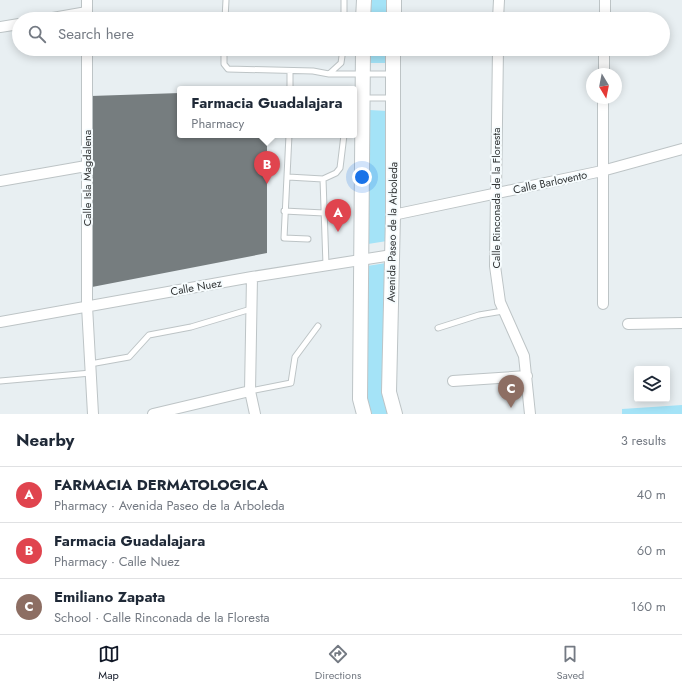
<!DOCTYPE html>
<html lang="en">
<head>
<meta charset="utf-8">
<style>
	body { margin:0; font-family:Jost,sans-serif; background:#f2f2f3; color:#1f2937 }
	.controls { position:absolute; right:12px; bottom:12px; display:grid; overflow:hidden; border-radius:4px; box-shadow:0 2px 10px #0003 }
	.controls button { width:36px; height:36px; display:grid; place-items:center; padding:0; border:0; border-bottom:1px solid #e0e1e3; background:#fff; color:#1f2937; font:20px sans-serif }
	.compass { position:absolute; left:586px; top:68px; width:36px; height:36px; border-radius:50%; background:#fff; box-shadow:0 2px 10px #0003; rotate:170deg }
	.you { position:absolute; left:362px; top:177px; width:14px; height:14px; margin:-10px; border:3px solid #fff; border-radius:50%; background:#1a73e8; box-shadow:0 0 0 6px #1a73e833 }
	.badge { display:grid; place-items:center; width:26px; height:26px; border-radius:50%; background:#111827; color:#fff; font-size:13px; font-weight:700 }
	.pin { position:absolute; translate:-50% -33px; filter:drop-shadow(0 1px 2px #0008) }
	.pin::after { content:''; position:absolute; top:21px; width:14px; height:12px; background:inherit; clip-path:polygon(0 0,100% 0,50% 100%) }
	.popup { position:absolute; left:177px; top:86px; width:180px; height:52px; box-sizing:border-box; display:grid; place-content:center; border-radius:4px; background:#fff; filter:drop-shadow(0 1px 3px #0005); font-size:13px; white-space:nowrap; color:#747a83 }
	.popup b { font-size:15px; color:#1f2937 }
	.popup::after { content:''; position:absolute; left:50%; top:100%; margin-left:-8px; border:8px solid transparent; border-top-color:#fff }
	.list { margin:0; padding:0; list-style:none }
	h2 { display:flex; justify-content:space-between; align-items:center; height:52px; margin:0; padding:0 16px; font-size:17px }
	h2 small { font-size:13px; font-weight:400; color:#747a83 }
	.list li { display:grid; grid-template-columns:26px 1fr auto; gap:12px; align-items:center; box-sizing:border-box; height:56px; padding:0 16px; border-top:1px solid #e0e1e3 }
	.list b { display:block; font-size:15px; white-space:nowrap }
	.list p { margin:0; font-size:13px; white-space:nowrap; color:#747a83 }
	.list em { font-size:13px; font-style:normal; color:#747a83 }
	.icon { flex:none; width:22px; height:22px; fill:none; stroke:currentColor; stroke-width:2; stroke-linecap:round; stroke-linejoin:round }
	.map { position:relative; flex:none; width:682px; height:414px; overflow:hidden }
	.search { position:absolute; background:#fff; box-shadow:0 2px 10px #0003; left:12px; right:12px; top:12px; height:44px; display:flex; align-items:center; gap:10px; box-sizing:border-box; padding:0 14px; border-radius:22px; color:#747a83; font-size:15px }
	.sheet { height:220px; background:#fff }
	nav { display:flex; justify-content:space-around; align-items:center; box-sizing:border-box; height:56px; border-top:1px solid #e0e1e3; background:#fff; font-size:11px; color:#747a83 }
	nav a { display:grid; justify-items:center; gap:2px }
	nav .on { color:#111827 }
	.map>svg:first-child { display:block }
	.green { fill:#a4e3f7 }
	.building { fill:#767d7f }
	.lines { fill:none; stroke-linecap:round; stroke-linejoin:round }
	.lane-casing { stroke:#bdc4c6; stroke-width:7 }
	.street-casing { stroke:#bdc4c6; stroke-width:12 }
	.secondary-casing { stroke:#bdc4c6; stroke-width:16 }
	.lane { stroke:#fff; stroke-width:5 }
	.street { stroke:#fff; stroke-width:10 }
	.secondary { stroke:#fff; stroke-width:14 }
	.labels { text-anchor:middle; stroke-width:4; stroke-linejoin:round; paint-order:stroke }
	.street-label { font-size:11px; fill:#313435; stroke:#f6fcfe }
</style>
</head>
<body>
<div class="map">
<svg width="682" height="414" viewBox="0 0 682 414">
	<rect width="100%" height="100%" fill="#e8eff2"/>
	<!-- green -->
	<path class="green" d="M370,0H389L388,19H370Z
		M370,49H388V63H370Z
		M369,110L388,111L387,241L368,244Z
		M386,263L388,414H370L365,396L367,266Z
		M682,405V414H622V409Z"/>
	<!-- building -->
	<path class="building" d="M180,93V135H267V253L92,287L91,96Z"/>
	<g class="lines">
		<defs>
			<path id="lane" d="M225,19L226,0
				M344,19V0
				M224,49V64L228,69L313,71L329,74L341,63L343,49
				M329,74H392
				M290,89V71
				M354,98H393
				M289,135L284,238L308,239
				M288,177L323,179
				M284,211L324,213
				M326,265L323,179L336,173L340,168L344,135
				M438,328L479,315L503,311
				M90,364L129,357L149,335L191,327L251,309
				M0,381L91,373
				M250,391L291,383L295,357L318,326"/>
			<path id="street" d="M87,0V19
				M47,19L87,12
				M498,19L499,0
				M605,19V0
				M0,27L19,24
				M87,49V306L93,414
				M498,49L495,266L500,302L524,356L530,414
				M604,74V49
				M0,181L86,166
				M393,215L602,171L682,149
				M252,277L250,391L255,414
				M603,304V98
				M0,322L252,277L392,255
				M628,324L682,323
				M453,381L527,376
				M153,414L250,391"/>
			<path id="secondary" d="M363,19L364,0
				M394,19V0
				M363,49L360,399L364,414
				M393,49V215L389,392L395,414"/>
		</defs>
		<!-- lane casing -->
		<use href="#lane" class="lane-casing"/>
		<!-- street casing -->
		<use href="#street" class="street-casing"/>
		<!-- secondary casing -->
		<use href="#secondary" class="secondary-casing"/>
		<!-- lane -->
		<use href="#lane" class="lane"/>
		<!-- street -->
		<use href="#street" class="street"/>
		<!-- secondary -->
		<use href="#secondary" class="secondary"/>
	</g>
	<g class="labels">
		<!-- street labels -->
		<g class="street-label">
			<text transform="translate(87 178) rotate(-90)" y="4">Calle Isla Magdalena</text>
			<text transform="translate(550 182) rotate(-12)" y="4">Calle Barlovento</text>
			<text transform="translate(496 198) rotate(-90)" y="4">Calle Rinconada de la Floresta</text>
			<text transform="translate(392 232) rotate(-89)" y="4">Avenida Paseo de la Arboleda</text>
			<text transform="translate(196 287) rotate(-10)" y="4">Calle Nuez</text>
		</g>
	</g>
</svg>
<div class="controls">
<button><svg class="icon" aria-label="layers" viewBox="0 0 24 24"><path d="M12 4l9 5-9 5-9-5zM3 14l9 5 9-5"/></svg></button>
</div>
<svg class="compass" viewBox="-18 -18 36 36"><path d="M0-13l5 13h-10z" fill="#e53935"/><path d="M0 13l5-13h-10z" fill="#747a83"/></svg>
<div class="you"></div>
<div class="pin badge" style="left:338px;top:232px;background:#e0444e">A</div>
<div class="pin badge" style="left:267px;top:184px;background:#e0444e">B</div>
<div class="popup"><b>Farmacia Guadalajara</b>Pharmacy</div>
<div class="pin badge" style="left:511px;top:408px;background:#8d6e63">C</div>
<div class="search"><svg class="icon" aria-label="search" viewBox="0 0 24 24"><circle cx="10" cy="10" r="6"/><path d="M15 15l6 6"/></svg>Search here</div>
</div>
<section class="sheet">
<h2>Nearby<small>3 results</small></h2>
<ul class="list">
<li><span class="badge" style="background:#e0444e">A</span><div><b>FARMACIA DERMATOLOGICA</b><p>Pharmacy · Avenida Paseo de la Arboleda</p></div><em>40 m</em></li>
<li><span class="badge" style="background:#e0444e">B</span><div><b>Farmacia Guadalajara</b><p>Pharmacy · Calle Nuez</p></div><em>60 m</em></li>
<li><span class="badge" style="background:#8d6e63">C</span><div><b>Emiliano Zapata</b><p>School · Calle Rinconada de la Floresta</p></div><em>160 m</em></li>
</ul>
</section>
<nav>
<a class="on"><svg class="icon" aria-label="map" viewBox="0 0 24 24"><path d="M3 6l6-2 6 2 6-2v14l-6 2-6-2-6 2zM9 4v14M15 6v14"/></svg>Map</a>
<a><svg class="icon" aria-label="directions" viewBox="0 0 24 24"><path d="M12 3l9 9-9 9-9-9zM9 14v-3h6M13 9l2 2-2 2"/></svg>Directions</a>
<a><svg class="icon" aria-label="saved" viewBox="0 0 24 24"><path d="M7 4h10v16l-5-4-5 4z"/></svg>Saved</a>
</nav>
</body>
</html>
